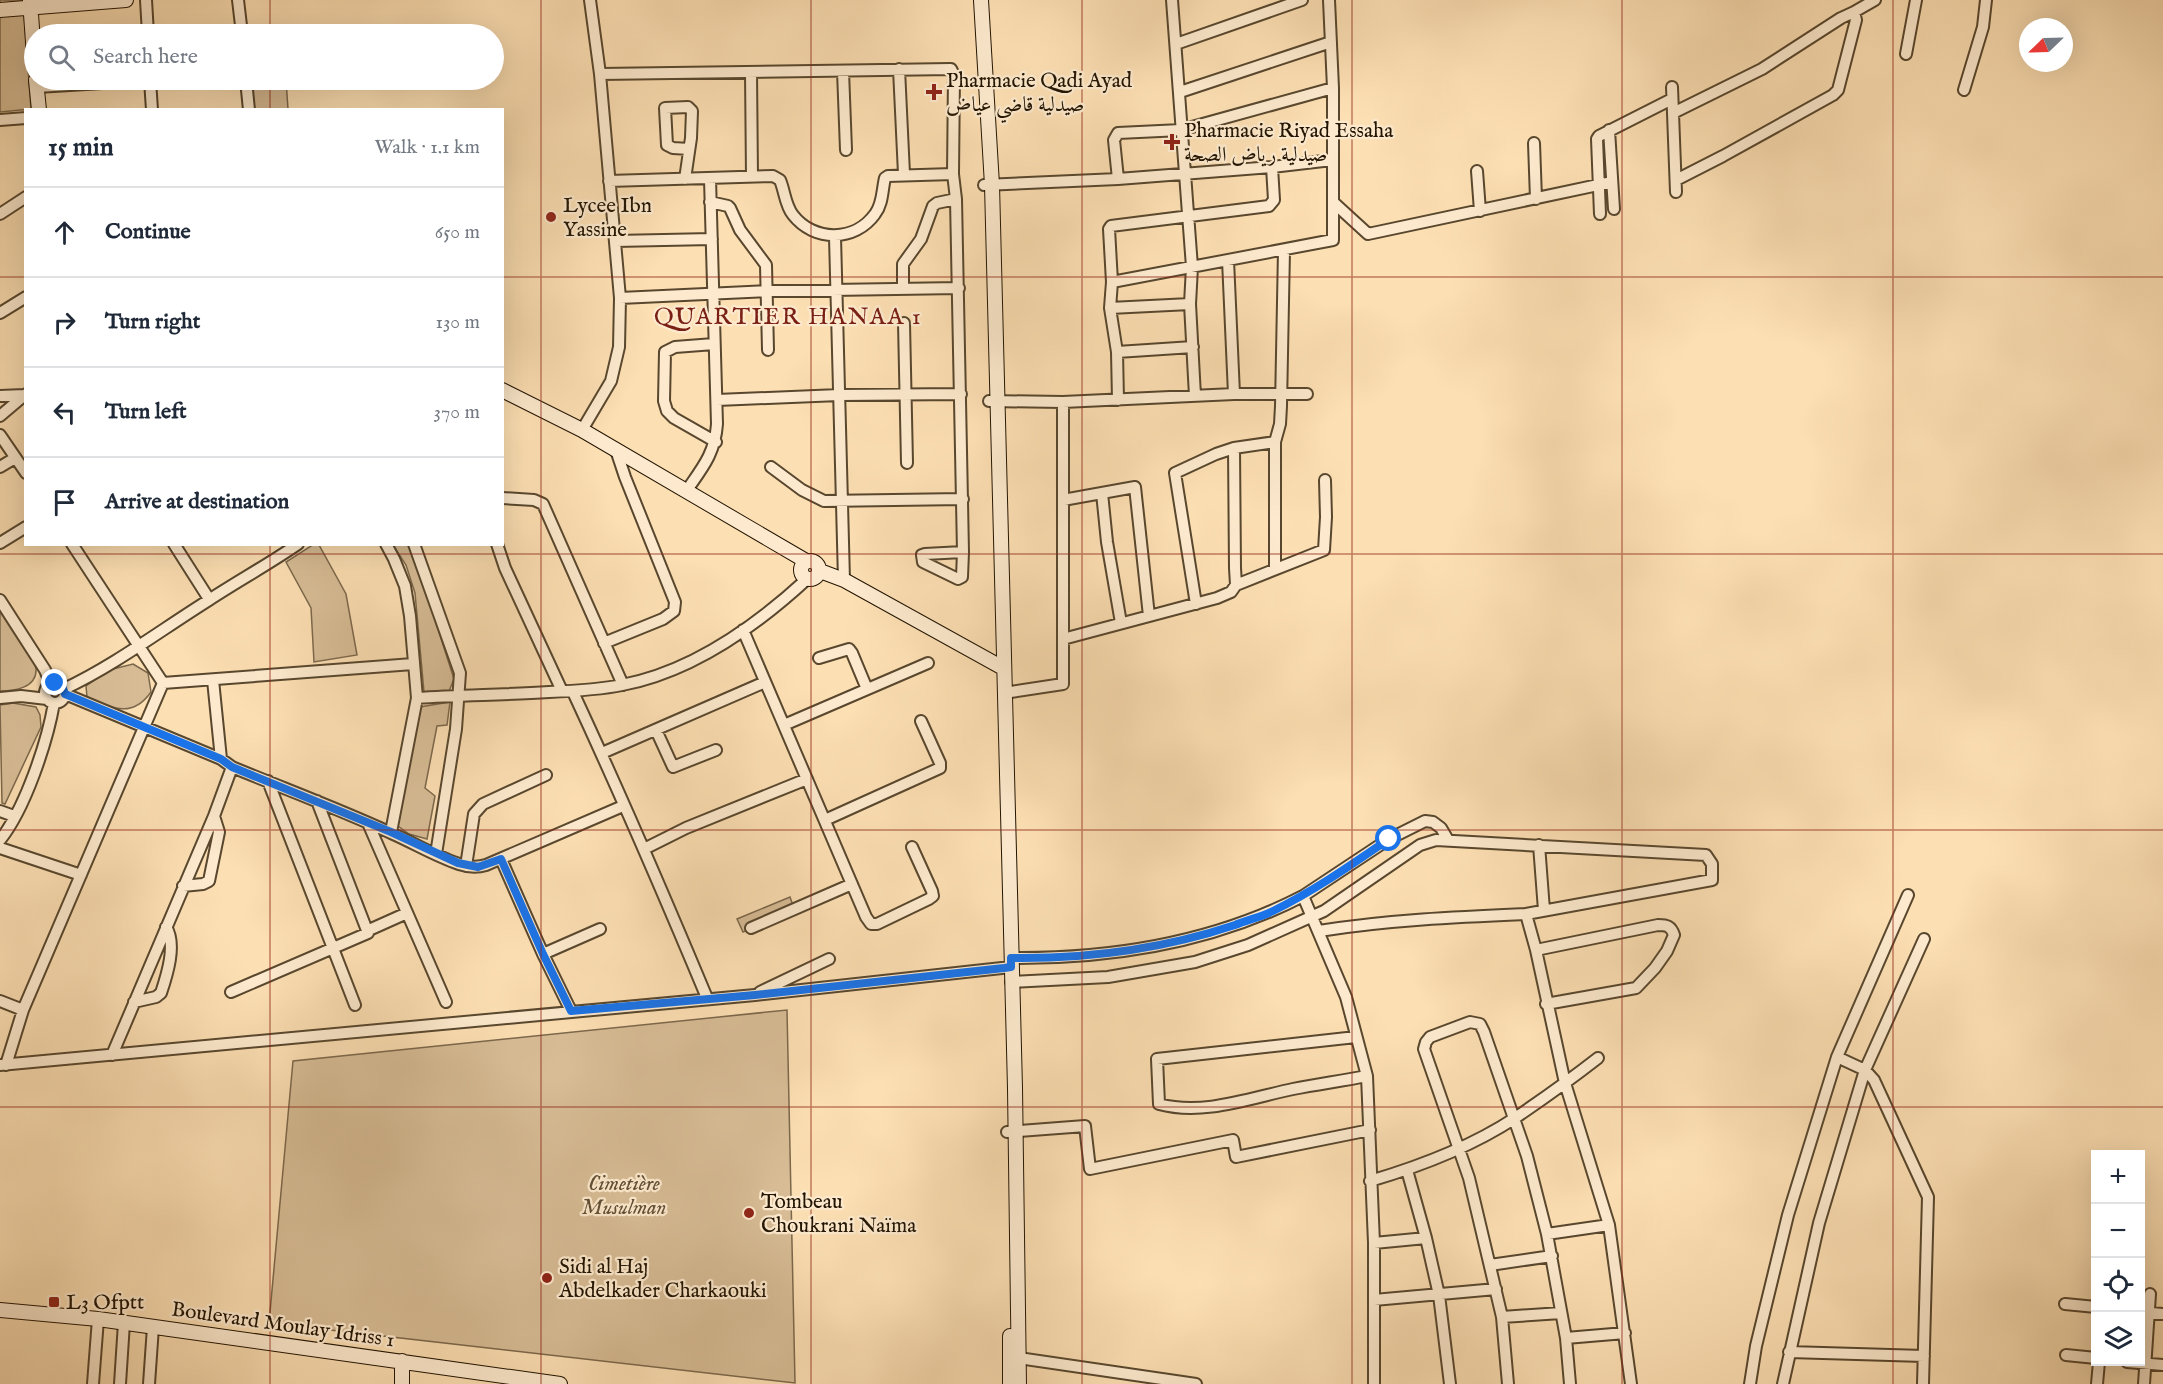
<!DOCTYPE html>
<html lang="en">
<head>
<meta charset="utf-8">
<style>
	body { margin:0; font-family:"IM FELL English",Amiri,serif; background:#f6f6f7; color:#1f2937 }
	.controls { position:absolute; right:18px; bottom:18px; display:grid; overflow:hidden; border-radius:0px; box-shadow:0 6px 24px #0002 }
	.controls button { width:54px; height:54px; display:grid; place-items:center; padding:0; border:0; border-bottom:2px solid #e0e1e3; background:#fff; color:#1f2937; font:30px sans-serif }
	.compass { position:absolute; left:2019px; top:18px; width:54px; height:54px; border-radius:50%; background:#fff; box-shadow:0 6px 24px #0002; rotate:247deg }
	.stop { position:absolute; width:18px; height:18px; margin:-14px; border:4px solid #1a73e8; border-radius:50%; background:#fff }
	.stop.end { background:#1a73e8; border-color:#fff; box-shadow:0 2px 6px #0008 }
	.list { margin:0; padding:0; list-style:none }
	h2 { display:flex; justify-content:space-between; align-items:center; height:78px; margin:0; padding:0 24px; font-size:26px }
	h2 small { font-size:20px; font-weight:400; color:#747a83 }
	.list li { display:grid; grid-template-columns:39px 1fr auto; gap:18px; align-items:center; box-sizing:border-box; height:90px; padding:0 24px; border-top:2px solid #e0e1e3 }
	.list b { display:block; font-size:22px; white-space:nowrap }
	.list em { font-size:20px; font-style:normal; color:#747a83 }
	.icon { flex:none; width:33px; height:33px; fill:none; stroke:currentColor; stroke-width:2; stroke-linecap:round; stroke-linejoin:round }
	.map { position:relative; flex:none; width:2163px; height:1384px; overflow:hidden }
	.search { position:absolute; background:#fff; box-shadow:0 6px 24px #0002; left:24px; top:24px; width:480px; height:66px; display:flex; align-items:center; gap:15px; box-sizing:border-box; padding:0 21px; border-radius:33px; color:#747a83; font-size:22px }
	.panel { position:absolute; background:#fff; box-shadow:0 6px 24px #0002; left:24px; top:108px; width:480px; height:438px; border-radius:0px }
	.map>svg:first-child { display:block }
	.green { fill:#d7bc95; stroke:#7c684c; stroke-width:1.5 }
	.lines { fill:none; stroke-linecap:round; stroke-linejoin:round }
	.street-casing { stroke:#58472e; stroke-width:14 }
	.secondary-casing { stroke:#221402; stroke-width:16 }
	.street { stroke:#fdeace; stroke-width:10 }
	.secondary { stroke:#fdeace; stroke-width:14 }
	.route { stroke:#1a73e8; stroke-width:8 }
	.grid { fill:none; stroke:#8f2418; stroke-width:1.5; stroke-opacity:0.55 }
	.poi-dot { fill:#8f2418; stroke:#fdeace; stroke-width:2 }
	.labels { text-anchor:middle; stroke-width:4.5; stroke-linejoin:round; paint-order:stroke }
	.poi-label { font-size:21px; fill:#221402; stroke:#fdeace; text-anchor:start }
	.park-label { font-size:21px; font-style:italic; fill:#614f35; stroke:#fdeace }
	.street-label { font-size:21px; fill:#221402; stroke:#fdeace }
	.quarter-label { font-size:24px; letter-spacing:1.5px; fill:#7a1f14; stroke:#fdeace }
</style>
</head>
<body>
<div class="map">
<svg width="2163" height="1384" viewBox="0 0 2163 1384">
	<rect width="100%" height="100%" fill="#fcdfb3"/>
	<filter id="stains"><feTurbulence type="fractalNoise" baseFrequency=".00333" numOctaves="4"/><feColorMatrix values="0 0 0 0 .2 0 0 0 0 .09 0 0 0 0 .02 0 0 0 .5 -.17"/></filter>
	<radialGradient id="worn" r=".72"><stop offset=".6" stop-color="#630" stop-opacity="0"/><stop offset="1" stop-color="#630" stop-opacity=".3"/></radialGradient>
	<!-- green -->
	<path class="green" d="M0,0H23L31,109L0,112Z
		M250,80H286L288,109H252Z
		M314,544L319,545L346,594L357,655L314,662L311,608L286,562Z
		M393,545H408L421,576L454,679L449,691L424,692L415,593L406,565Z
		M0,607C8,619 35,657 36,669C37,688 14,691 0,691Z
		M133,664L148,673L151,692C132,719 112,708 87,697L86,686L109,670Z
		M450,702L447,725L437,726L425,788L435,796L427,839L409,834L398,826L420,707Z
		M13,703L36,707L40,715L41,727L5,804L2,803L0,705Z
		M790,897L795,911L743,932L737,919Z
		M787,1010L795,1383L269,1323L293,1061Z"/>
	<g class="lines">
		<defs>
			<path id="street" d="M146,0L148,34
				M238,0L242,34
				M1172,0L1192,267L1190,304L1195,396
				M1176,44L1302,0
				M1906,54L1916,0
				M899,69L904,174
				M843,71L846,150
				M751,72L752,177
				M600,74L951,69L954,75L953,174L956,199L963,552L962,577L958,579L923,562L922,555L925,554L963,552
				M150,80L152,110
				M246,80L249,110
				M37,87L152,80
				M1672,87L1676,192
				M1964,90L1983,27L1986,0
				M1180,92L1331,42
				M1673,113L1762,69L1841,18L1854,12
				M0,120L26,118
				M1609,130L1614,209
				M1534,143L1536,199
				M1477,171L1480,211
				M685,179L691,138L692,111L688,107L665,108L667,145L673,148L689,149
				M1118,179L1114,140L1118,133L1181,130L1333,88
				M1676,180L1723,156L1833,95L1838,90L1856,20L1854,12L1875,0
				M609,181L773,176L780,180C785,192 785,205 793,215C814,242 855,242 875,214C883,204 882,190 885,178L888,176L953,174
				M984,185L1118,179L1272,167L1332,160
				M710,202L728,206L730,208L740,230L766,265L768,350
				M1333,202L1368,234L1612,182
				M0,214L26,197
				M1600,214L1597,139L1599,136L1672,99
				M835,237L844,580
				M615,241L712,239
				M1228,260L1234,394
				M1112,282L1109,229L1111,226L1269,206L1274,200L1272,167
				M903,289V264L921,239L933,206L937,203L956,199
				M620,298L768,291L959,288
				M1110,308L1190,304
				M0,313L26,297
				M904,323L907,463
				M714,344L675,347L665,352L664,401L667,411L674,418L716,442
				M1117,352L1193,347
				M0,396L24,395
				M717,400L839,395L961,394
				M1118,400L1117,352L1110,308L1112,282L1333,240V88L1329,0
				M989,401L1063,402L1234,394H1307
				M0,416L26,394
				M582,430L611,381L619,347L620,298L600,74L590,0
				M0,435L26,473
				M1234,448L1235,568L1236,585
				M0,467L15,458
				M771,467L802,490L824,501L963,499
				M687,490C703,467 715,453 717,424L710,179
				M1102,493L1107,542L1121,623
				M502,498L534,500L543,504L623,685
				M1063,500L1135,487L1149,616
				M0,543L26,527
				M72,544L163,683
				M174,544L209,599
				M386,544L394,559L405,586L410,616L417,698L391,832
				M414,544L460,673L456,729L436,854
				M497,544L505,568L562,691
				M1275,568V442L1280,424L1281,406L1284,250
				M0,600L45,670L51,684
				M1196,604L1175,473L1216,454L1234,448L1275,442
				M743,630L866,917L871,924H877L929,899L933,896L932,891L912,847
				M1063,639L1217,598L1231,592L1236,585L1324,550L1326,517L1325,480
				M604,643L663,619L674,611L675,602L625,477L616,450
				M819,658L849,649L852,653L867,689
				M213,680L221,759
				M45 693a10 10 0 1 1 20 0a10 10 0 1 1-20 0Z
				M64,689C115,665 161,630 209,600C238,581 269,564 298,544
				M573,692C620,793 664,895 707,998
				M1004,693L1063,684V402
				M65,694L221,759L232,767C285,789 339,809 391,833C414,843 435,856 459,864C468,867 476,868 486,865L623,806
				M0,698L21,696L47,699
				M417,698C461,695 505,695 549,692C574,691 598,690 622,685C691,672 756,626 807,579
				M784,725L928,663
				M656,730L673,767L716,750
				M602,753L765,682
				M268,781L355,1005
				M0,811L14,816
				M825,820L940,768V763L921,721
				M368,823L446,1002
				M0,840C25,809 47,743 54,703
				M1539,845L1544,910
				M0,848L81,875
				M644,849L686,828L807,779
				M501,859L543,954L571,1011
				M466,866L474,814L483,804L546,775
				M183,886L203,884L209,881L219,832L214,816
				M1303,896L1389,839L1425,821L1433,822L1441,828L1448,840
				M751,928L852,884
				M369,930L407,913
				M1319,931C1388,920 1457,917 1526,914
				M1536,950L1658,925C1667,925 1671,926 1674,935L1667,951L1655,968L1636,988L1546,1004
				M543,954L600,929
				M1011,958C1111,959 1214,942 1303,896L1346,997L1367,1076C1342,1081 1318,1084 1293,1089C1250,1098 1203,1116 1159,1104L1157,1059L1356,1037
				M1011,982L1108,977L1195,962L1248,945L1324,911L1420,845L1436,840L1706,855L1712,864V880L1526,914L1536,950L1565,1083L1609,1225L1631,1384
				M231,992L368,933L317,801
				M760,992L829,959
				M0,1001L23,1010
				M134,1002L156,997L161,993C167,975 177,944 166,927
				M112,1055L214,816L232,767
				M1837,1057L1865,1070L1874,1080L1928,1197L1923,1384
				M0,1065L755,995L1011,967
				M6,1065L23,1010L163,683L413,664
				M1367,1076L1374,1243V1384
				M1007,1132L1085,1126L1090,1169L1233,1140L1236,1157L1370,1130
				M1407,1170L1426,1238L1439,1295L1450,1384
				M1370,1181C1421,1166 1471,1147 1515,1118C1543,1099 1571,1079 1598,1058
				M1547,1234L1609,1225
				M1374,1243L1426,1238
				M1490,1265L1552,1256
				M1374,1300L1496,1289
				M2065,1304L2096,1307
				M2140,1312L2163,1314
				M1502,1317L1561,1313
				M1566,1338L1625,1333
				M1789,1352L1924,1356
				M2066,1355L2096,1358
				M1012,1357L1196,1384
				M2127,1362L2163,1365
				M93,1384L98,1319
				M120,1384L124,1323
				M149,1384L153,1327
				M1508,1384L1502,1317L1469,1178L1424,1049L1426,1042L1430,1037L1470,1022L1480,1024L1484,1032L1527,1156L1547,1234L1566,1338L1570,1384
				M1750,1384L1756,1346L1788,1215L1837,1057L1908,895
				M1783,1384L1819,1223L1865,1070L1924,939
				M2097,1384L2099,1362
				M2144,1384L2150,1294"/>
			<path id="secondary" d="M30,0L34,56
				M981,0L992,185L1015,1088L1019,1384
				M0,10L126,0
				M36,80L39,110
				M502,390L582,430L806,561
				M801 570a9 9 0 1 1 18 0a9 9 0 1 1-18 0Z
				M820,571L844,580L1003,668
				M0,1310L98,1319L560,1384
				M402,1361V1384
				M1010,1384V1336"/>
		</defs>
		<!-- street casing -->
		<use href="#street" class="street-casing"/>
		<!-- secondary casing -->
		<use href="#secondary" class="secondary-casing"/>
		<!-- street -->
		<use href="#street" class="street"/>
		<!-- secondary -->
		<use href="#secondary" class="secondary"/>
	</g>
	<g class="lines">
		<!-- route -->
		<path class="route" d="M55,683L62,686L65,694L221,759L232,767L391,832L458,863L478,867L501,859L543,954L571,1011L755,995L1004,968L1011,967V958C1086,959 1163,949 1235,925C1247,920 1261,917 1273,911C1314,891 1351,865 1389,839"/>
	</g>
	<!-- grid -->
	<path class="grid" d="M270,0V34M541,0V1384M811,0V1384M1082,0V1384M1352,0V1384M1622,0V1384M1893,0V1384M270,80V110M0,277H26M502,277H2163M270,544V1384M0,554H2163M0,830H2163M0,1107H2163"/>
	<!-- markers -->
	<g class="poi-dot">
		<path d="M931 83h6v6h6v6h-6v6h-6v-6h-6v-6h6z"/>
		<path d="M1169 133h6v6h6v6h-6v6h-6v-6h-6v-6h6z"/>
		<circle cx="551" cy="217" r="6"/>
		<circle cx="749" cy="1213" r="6"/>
		<circle cx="547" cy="1278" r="6"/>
		<rect x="48" y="1296" width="12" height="12" rx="3"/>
	</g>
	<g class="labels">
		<!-- poi labels -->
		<g class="poi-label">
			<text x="946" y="87">Pharmacie Qadi Ayad<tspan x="946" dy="24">صيدلية قاضي عياض</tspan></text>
			<text x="1184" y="137">Pharmacie Riyad Essaha<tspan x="1184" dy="24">صيدلية رياض الصحة</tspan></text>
			<text x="563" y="212">Lycee Ibn<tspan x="563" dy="24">Yassine</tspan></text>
			<text x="761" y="1208">Tombeau<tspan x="761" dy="24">Choukrani Naïma</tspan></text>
			<text x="559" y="1273">Sidi al Haj<tspan x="559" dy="24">Abdelkader Charkaouki</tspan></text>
			<text x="66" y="1309">L3 Ofptt</text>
		</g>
		<!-- park labels -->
		<g class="park-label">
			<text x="624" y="1190">Cimetière<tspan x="624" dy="24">Musulman</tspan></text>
		</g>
		<!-- street labels -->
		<g class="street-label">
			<text transform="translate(283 1324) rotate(8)" y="7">Boulevard Moulay Idriss 1</text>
		</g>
		<!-- quarter labels -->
		<g class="quarter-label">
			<text x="788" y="324">QUARTIER HANAA 1</text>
		</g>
	</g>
	<rect width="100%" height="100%" filter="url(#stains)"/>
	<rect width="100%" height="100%" fill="url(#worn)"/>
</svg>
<div class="controls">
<button>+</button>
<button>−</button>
<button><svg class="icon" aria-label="locate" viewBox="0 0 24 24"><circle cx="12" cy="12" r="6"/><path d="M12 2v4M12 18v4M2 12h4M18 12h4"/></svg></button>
<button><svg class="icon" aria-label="layers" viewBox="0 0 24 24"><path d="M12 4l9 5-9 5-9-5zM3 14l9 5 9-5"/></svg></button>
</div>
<svg class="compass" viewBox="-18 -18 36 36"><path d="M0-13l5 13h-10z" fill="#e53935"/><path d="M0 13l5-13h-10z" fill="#747a83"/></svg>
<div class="stop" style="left:1389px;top:839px"></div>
<div class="stop end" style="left:55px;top:683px"></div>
<div class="search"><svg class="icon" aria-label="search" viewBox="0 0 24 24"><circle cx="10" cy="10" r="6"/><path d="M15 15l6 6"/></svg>Search here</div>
<section class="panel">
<h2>15 min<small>Walk · 1.1 km</small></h2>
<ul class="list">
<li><svg class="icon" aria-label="ahead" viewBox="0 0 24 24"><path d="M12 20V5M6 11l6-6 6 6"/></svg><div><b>Continue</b></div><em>650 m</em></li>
<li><svg class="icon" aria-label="right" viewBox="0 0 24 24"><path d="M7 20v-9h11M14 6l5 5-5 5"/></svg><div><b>Turn right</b></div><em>130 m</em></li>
<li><svg class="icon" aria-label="left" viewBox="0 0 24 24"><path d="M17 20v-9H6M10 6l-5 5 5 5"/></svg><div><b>Turn left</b></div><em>370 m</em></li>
<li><svg class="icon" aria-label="arrive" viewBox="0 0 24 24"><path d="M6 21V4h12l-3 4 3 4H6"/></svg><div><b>Arrive at destination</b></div></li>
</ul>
</section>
</div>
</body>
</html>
